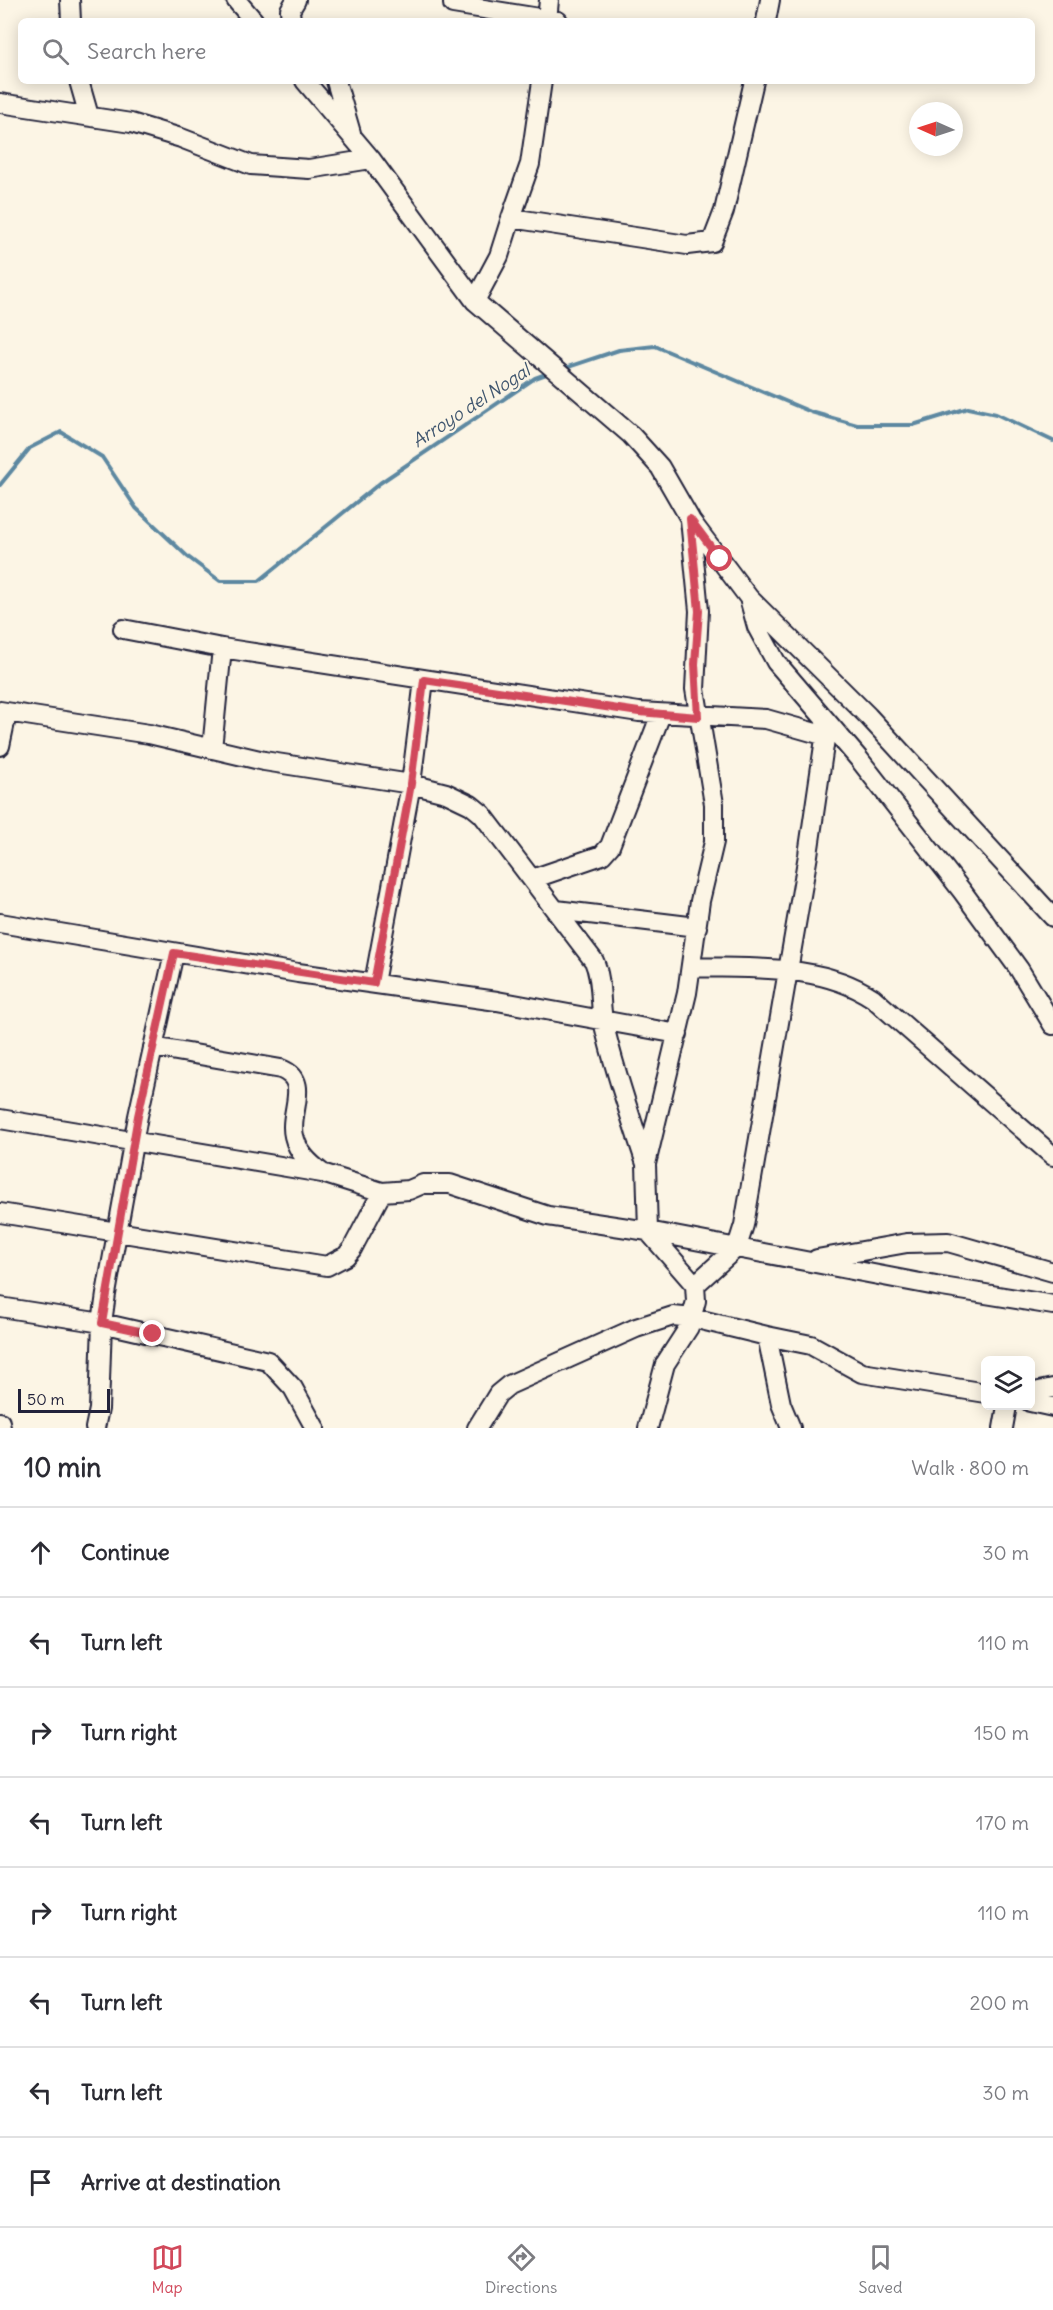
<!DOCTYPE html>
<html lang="en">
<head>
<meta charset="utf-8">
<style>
	body { margin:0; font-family:Delius,sans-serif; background:#f2f2f3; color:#2b2b33 }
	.controls { position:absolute; right:18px; bottom:18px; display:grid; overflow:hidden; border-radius:9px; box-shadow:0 3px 15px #0003 }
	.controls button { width:54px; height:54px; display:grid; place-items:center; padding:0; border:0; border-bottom:2px solid #e1e1e2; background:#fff; color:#2b2b33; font:30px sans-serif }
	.compass { position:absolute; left:909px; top:102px; width:54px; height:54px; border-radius:50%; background:#fff; box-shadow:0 3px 15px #0003; rotate:273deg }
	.scale { position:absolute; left:18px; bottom:15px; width:92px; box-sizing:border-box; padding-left:6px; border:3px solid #22223b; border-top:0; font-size:16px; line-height:21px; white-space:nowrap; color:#22223b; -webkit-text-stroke:4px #fcf5e5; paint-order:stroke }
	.stop { position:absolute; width:18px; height:18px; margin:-14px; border:4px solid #d1495b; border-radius:50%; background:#fff }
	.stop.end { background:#d1495b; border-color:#fff; box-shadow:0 2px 6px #0008 }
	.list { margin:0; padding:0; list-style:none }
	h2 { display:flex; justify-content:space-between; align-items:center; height:78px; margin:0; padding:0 24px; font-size:26px }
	h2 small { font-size:20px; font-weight:400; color:#7c7c81 }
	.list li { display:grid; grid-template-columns:39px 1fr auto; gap:18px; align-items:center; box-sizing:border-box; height:90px; padding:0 24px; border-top:2px solid #e1e1e2 }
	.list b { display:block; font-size:22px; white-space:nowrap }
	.list em { font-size:20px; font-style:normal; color:#7c7c81 }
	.icon { flex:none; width:33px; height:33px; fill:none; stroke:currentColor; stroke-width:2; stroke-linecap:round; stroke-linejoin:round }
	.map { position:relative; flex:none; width:1053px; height:1428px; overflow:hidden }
	.search { position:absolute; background:#fff; box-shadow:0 3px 15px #0003; left:18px; right:18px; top:18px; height:66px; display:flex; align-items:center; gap:15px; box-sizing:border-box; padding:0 21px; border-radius:9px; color:#7c7c81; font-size:22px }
	.sheet { height:798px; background:#fff }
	nav { display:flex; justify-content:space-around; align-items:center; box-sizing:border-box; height:84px; border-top:2px solid #e1e1e2; background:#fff; font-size:16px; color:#7c7c81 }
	nav a { display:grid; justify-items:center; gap:3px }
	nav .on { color:#d1495b }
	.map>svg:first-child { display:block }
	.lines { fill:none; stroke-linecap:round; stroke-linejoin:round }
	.stream { stroke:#5d88a1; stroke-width:4 }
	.minor-casing { stroke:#22223b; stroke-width:22 }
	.minor { stroke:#fcf5e5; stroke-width:18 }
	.route { stroke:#d1495b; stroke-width:8 }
	.labels { text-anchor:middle; stroke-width:4.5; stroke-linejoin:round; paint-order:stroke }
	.water-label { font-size:18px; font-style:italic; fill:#3f556e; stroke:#fcf5e5 }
</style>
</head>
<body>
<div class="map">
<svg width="1053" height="1428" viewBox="0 0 1053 1428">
	<rect width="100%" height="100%" fill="#fcf5e5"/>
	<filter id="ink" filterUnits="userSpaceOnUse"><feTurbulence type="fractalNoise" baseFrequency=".0167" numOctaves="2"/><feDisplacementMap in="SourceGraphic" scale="12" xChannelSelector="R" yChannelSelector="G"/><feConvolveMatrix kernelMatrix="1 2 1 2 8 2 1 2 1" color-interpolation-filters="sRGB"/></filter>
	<g filter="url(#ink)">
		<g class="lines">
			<!-- stream -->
			<path class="stream" d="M562,369L619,350L655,346L811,412L857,425H913L968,408L996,414L1053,441
				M0,485L30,448L61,432L102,457L136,508L188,557L220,581H259L380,483L535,378L549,373"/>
			<defs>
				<path id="minor" d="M70,0L71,21
					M236,0L254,21
					M453,4L558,21
					M291,21L290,10L296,0
					M547,21L549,0
					M766,21L770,0
					M79,81L89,116
					M305,81L371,159L475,301L631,435L660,467L690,519L699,611L695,689L714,804V842L700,901L687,993L646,1164L648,1231L695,1285L696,1301L689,1327L665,1364L648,1428
					M336,81L351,133
					M0,103L131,123L181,138L251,165L309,169L371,159
					M511,218L530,164L542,81
					M475,301L499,256L511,218L687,245L712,242L724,211L754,81
					M691,521L749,598L757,627L776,662L859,759L962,891L1019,969L1053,1025
					M750,599L868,716L1053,917
					M123,629L222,648L639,712L766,719L826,736
					M0,711L149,734L264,761L411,784L446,793L471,805L482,814L594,961C603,981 599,1004 604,1025C615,1073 631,1118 646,1164
					M0,746L7,713
					M212,749L222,648
					M532,879L602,855L610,846L661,714
					M556,910L697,927
					M0,923L298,973L497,1001L678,1034
					M691,967C751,969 821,963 873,998L1053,1156
					M374,983L411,784L424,680
					M153,1047L281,1069C312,1081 288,1112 294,1136C298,1153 309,1163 322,1173
					M0,1119L322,1173L382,1192L409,1190L423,1184H450L548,1216L648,1231L936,1286L1053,1305
					M0,1213L327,1266L346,1256L352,1249L382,1192
					M817,1259L907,1243L948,1242L1053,1272
					M695,1285L737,1247L744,1225L808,855L827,725
					M0,1307L102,1323L268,1361L293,1388L315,1428
					M767,1336L811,1345L862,1373L986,1393
					M1030,1393L1053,1388
					M1030,1402L1053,1407
					M0,1422L1,1428
					M95,1428L99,1409L102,1323L106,1294L138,1116L174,953
					M477,1428L498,1394L509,1385L636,1328L673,1316L693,1318L767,1336L781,1404L791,1428
					M1003,1428L1007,1406"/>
			</defs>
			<!-- minor casing -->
			<use href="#minor" class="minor-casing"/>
			<!-- minor -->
			<use href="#minor" class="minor"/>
		</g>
	</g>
	<g class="lines" filter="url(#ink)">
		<!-- route -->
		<path class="route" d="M153,1334L102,1323L138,1116L174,953L374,983L411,784L424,680L639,712L698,717L695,664L699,611L690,519L720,559"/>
	</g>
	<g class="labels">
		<!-- water labels -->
		<g class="water-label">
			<text transform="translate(471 406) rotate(-33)" y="6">Arroyo del Nogal</text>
		</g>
	</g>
</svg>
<div class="controls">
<button><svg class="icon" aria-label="layers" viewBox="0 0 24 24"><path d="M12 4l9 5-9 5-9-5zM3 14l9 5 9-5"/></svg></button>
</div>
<svg class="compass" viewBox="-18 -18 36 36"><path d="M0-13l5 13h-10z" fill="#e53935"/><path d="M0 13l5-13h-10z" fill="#7c7c81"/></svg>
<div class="scale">50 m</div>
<div class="stop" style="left:720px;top:559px"></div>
<div class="stop end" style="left:153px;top:1334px"></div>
<div class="search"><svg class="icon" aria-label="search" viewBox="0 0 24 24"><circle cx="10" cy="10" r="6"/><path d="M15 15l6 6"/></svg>Search here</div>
</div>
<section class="sheet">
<h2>10 min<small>Walk · 800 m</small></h2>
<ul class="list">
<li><svg class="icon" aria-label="ahead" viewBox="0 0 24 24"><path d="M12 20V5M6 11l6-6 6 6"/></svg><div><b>Continue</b></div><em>30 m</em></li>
<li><svg class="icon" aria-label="left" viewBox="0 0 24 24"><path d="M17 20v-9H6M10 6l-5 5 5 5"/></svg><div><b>Turn left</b></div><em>110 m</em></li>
<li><svg class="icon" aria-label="right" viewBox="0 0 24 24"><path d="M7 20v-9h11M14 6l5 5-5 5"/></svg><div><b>Turn right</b></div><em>150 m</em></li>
<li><svg class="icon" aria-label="left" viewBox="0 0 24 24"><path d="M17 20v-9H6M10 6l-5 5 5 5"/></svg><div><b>Turn left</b></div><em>170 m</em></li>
<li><svg class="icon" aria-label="right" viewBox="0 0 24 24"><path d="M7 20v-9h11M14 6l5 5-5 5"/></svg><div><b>Turn right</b></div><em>110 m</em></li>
<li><svg class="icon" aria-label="left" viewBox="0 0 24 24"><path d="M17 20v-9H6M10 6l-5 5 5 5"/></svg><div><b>Turn left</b></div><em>200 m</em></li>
<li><svg class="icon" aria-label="left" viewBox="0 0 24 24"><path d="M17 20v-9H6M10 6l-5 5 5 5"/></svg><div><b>Turn left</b></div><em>30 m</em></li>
<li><svg class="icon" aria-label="arrive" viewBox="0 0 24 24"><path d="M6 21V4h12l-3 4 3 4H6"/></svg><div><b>Arrive at destination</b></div></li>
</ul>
</section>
<nav>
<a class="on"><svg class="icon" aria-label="map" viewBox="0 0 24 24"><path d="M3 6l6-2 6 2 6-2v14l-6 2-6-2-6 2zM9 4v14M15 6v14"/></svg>Map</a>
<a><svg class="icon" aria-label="directions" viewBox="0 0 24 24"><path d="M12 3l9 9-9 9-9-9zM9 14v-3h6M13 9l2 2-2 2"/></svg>Directions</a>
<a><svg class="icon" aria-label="saved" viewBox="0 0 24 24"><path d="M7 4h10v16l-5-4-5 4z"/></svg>Saved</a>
</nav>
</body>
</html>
